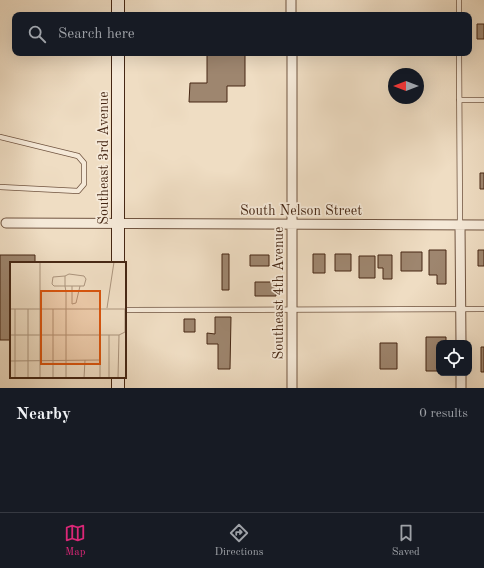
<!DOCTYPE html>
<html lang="en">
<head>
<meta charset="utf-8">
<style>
	body { margin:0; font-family:"Old Standard TT",serif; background:#20242c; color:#f1f3f6 }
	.controls { position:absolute; right:12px; bottom:12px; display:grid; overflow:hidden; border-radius:8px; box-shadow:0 4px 16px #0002 }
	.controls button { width:36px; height:36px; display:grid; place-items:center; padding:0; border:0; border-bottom:1px solid #363941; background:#171b24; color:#f1f3f6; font:20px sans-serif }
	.compass { position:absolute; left:388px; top:68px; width:36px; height:36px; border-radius:50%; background:#171b24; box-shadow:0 4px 16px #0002; rotate:270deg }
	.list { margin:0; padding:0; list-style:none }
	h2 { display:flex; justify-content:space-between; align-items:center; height:52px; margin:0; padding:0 16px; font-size:17px }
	h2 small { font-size:13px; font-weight:400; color:#9ea1a6 }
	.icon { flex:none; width:22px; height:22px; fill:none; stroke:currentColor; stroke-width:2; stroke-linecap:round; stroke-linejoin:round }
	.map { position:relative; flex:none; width:484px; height:388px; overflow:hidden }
	.search { position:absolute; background:#171b24; box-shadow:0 4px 16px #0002; left:12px; right:12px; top:12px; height:44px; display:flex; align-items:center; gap:10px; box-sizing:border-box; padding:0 14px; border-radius:8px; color:#9ea1a6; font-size:15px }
	.sheet { height:124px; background:#171b24 }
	nav { display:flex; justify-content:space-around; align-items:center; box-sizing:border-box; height:56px; border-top:1px solid #363941; background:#171b24; font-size:11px; color:#9ea1a6 }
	nav a { display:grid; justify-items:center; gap:2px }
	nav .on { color:#db2777 }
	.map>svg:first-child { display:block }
	.building { fill:#9e866f; stroke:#462714 }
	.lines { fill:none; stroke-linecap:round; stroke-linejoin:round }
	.service-casing { stroke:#705440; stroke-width:6 }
	.minor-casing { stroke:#705440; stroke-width:11 }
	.secondary-casing { stroke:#462714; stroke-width:14 }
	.service { stroke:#f5e9d8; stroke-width:4.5 }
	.minor { stroke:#f5e9d8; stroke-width:9 }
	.secondary { stroke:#f5e9d8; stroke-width:12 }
	.labels { text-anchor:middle; stroke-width:3.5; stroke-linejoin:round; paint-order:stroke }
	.street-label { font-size:14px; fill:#462714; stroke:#f5e9d8 }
	.inset-road { fill:none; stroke:#ab947d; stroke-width:1 }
	.view { fill:#d8540d; fill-opacity:0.15; stroke:#d8540d; stroke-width:2 }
	.inset-edge { fill:none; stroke:#462714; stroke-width:2 }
</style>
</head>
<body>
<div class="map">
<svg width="484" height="388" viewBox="0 0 484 388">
	<rect width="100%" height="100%" fill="#efddc3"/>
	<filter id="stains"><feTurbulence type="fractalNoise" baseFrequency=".005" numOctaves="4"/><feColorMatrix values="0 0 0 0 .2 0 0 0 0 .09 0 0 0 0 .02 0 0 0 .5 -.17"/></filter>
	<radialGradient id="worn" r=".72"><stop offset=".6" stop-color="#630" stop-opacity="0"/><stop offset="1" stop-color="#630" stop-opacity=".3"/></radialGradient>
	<!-- building -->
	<path class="building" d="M477,24H484V39H477Z
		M207,53H245V86H227V102H189L190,83H207Z
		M480,173H484V189H480Z
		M429,250H446V284H437V275H429Z
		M478,250H484V266H478Z
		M401,252H422V271H401Z
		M222,254H229V290H222Z
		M313,254H325V273H313Z
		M335,254H351V271H335Z
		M0,255H35V263H11V340H0Z
		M250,255H269V266H250Z
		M378,255H392V279H383V268H378Z
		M359,256H375V278H359Z
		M255,282H276V296H255Z
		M215,317H231L230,369H218V344H207V333L215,334Z
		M184,319H195V332H184Z
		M426,337H446V343H439V371H426Z
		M380,343H397V369H380Z
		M481,347H484V372H481Z"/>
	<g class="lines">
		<defs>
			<path id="service" d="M459,0V15
				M459,53L460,225
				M459,100H484
				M0,137L78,156L84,163V184L78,191L0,187
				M125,310L484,309"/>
			<path id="minor" d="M291,0V15
				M292,53V388
				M6,223L484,225
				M460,225L461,343
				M461,373V388"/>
			<path id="secondary" d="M118,0V15
				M118,53V263
				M118,377V388"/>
		</defs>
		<!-- service casing -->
		<use href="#service" class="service-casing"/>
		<!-- minor casing -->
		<use href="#minor" class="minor-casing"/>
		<!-- secondary casing -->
		<use href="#secondary" class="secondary-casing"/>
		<!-- service -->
		<use href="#service" class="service"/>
		<!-- minor -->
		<use href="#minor" class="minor"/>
		<!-- secondary -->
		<use href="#secondary" class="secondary"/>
	</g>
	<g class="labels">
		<!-- street labels -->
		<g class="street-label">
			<text transform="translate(103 158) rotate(-90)" y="5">Southeast 3rd Avenue</text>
			<text x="301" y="215">South Nelson Street</text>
			<text transform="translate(278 293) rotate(-90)" y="5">Southeast 4th Avenue</text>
		</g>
	</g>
	<!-- overview -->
	<g transform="translate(10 262)">
		<rect width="116" height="116" fill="#efddc3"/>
		<path class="inset-road" d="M55,14L43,15L42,22L44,24H74L76,17L74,14L59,12L55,14V24L56,30V116M62,24V42L66,41L70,24M97,46L104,0M0,47H116M5,47V116M18,47V116M0,73H109M99,73V116M0,99L90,98M30,116V0M43,116V47M74,116L75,98M90,116V47M108,116L109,73L115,70V47"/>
		<path class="view" d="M31,29H90V102H31Z"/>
		<rect width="116" height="116" class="inset-edge"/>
	</g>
	<rect width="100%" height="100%" filter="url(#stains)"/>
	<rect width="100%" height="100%" fill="url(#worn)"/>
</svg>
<div class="controls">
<button><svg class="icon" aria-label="locate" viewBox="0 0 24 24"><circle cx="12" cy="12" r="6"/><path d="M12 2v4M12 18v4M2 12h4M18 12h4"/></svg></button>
</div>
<svg class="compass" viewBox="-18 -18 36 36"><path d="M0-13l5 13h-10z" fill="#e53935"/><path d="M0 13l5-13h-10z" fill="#9ea1a6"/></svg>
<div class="search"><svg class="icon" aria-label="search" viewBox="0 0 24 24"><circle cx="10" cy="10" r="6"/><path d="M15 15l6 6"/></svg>Search here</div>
</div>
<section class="sheet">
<h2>Nearby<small>0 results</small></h2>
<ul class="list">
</ul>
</section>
<nav>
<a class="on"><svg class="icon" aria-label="map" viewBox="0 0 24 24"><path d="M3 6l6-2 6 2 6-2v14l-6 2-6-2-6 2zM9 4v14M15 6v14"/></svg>Map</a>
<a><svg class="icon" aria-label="directions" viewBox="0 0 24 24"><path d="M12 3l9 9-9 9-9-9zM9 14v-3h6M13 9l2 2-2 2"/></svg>Directions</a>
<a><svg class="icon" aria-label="saved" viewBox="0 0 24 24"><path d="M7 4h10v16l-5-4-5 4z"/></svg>Saved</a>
</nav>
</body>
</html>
